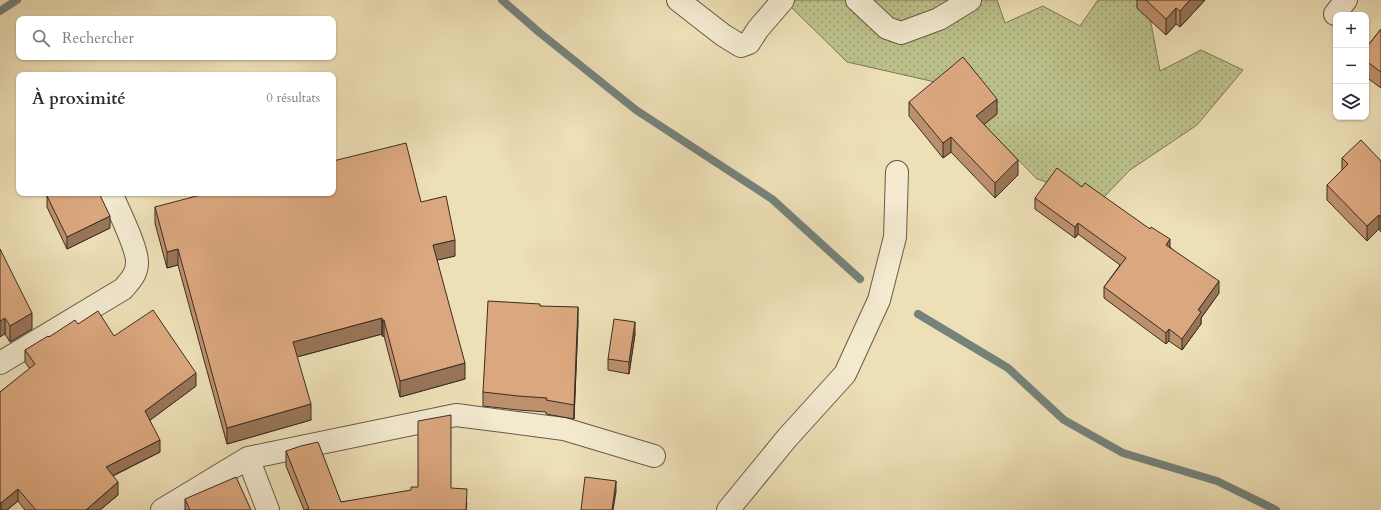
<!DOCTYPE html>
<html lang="fr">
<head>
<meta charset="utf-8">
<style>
	body { margin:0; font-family:Cardo,serif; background:#f2f2f3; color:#2b2b33 }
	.controls { position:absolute; right:12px; top:12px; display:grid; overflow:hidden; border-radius:8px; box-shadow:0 1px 3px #0004 }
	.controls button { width:36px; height:36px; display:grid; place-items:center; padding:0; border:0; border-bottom:1px solid #e1e1e2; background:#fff; color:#2b2b33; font:20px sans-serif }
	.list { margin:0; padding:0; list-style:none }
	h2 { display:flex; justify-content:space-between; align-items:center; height:52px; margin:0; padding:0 16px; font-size:17px }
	h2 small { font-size:13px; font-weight:400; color:#7c7c81 }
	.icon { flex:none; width:22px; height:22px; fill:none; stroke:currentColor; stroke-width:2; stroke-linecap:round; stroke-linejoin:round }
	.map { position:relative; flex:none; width:1381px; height:510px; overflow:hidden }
	.search { position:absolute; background:#fff; box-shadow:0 1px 3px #0004; left:16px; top:16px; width:320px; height:44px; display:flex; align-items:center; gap:10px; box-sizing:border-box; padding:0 14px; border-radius:8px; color:#7c7c81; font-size:15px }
	.panel { position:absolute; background:#fff; box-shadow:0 1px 3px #0004; left:16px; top:72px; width:320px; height:124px; border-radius:8px }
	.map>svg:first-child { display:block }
	.green { fill:url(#green-dots); stroke:#7c7758 }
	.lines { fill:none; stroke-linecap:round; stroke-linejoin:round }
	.stream { stroke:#75827b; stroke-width:8 }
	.minor-casing { stroke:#685a49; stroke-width:24 }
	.minor { stroke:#f3ead0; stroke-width:22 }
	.wall { fill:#bc906c; stroke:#3b2d25 }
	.shaded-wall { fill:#997558; stroke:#3b2d25 }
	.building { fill:#dba77e; stroke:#3b2d25 }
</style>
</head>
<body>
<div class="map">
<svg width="1381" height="510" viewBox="0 0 1381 510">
	<defs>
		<pattern id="green-dots" width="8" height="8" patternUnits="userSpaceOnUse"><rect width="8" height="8" fill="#bcc18b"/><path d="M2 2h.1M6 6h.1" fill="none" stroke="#9a9d71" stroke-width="1.8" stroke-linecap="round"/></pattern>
	</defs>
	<rect width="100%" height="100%" fill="#eddfb6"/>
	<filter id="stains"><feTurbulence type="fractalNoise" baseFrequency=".005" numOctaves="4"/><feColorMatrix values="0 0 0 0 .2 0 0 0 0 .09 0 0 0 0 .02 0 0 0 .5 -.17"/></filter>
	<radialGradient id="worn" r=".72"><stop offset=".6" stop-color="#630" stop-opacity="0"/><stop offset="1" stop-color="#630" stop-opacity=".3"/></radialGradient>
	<!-- green -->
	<path class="green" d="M784,0H997L1005,23L1043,6L1080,26L1098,0H1157L1149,13L1160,71L1201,50L1243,70L1197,125L1130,170L1102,199L1037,179L944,84L847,62Z"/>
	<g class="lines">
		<!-- stream -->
		<path class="stream" d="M502,0L540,33L636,110L772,199L860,279
			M0,11L17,0
			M918,314L1008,368L1064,420L1123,453L1217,481L1276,510"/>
		<defs>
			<path id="minor" d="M678,0L723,35L741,46L749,43L758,29L783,0
				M857,0L887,28L901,33L939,19L970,0
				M1335,14L1346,0
				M0,363L123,289C130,281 137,274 137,263C138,249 117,207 111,193
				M248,458L268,510
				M162,510L248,458L456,415L564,429L654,456
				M728,510L787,438L845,374L879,300L895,237L897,172"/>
		</defs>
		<!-- minor casing -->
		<use href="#minor" class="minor-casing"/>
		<!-- minor -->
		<use href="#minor" class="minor"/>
	</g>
	<!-- wall -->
	<path class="wall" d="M1137,0H1205L1180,27L1176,24L1166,35L1137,8Z
		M1381,29V88L1366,77V48Z
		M909,102L997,114L984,124L1018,175L995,198L951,152L943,158L909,116Z
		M1342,158L1381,161V232L1379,229L1367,241L1327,200V185L1342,170Z
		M1082,187L1170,247L1219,293L1201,318V324L1182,350L1169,341L1166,344L1104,298V287L1120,265L1078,234L1075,238L1035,209V198Z
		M47,196L110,228L67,249L47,207Z
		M421,202L455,256L437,260L465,379L400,397L384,336H382V334L297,357L311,420L227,444L178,265L167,268L155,223V207Z
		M0,249L32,329L10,342L5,334Z
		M540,306L578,321L574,419L546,414V412L518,410L483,406V392Z
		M78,324L114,336L196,386L150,420L160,452L113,476L118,495L100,510H25L18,501L7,510H0V392L30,369L25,362V350L49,337Z
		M635,334L629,374L608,370V359Z
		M286,451L341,502L451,488L467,503L466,510H304L286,466Z
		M185,499L251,510H185Z"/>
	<!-- shaded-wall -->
	<path class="shaded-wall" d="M1190,0H1205L1180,27V11Z
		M1176,8V24L1166,35V19Z
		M997,99V114L976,131V116Z
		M951,137V152L943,158V143Z
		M1018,160V175L995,198V183Z
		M1379,215V229L1367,241V226Z
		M110,216V228L67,249V237Z
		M1078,223V234L1075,238V227Z
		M1170,239V250L1166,245Z
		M455,240V256L433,261V245Z
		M178,249V265L167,268V252Z
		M1219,281V293L1201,318V324L1182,350V339L1198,310Z
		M578,307V321L574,419V405Z
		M32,313V329L10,342V326Z
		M5,318V334L0,337V321Z
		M382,318V334L293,358V342Z
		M382,320H384V336H382Z
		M635,322V334L629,374V362Z
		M1169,329V341L1166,344V333Z
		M465,363V379L400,397V381Z
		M196,373V386L145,424V411Z
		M311,404V420L227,444V428Z
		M160,440V452L106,479V467Z
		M616,481V492L613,510H612Z
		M118,482V495L100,510H86Z
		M18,489V501L7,510H1V503Z"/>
	<!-- building -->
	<path class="building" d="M1146,0H1190L1180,11L1176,8L1166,19Z
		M1381,29V72L1366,61V48Z
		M963,57L997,99L976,116L1018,160L995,183L951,137L943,143L909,102Z
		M1361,140L1381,161V217L1379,215L1367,226L1327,185L1348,164L1342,158Z
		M406,143L421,202L446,196L455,240L433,245L465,363L400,381L384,320H382V318L293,342L311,404L227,428L178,249L167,252L155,207L208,193H333V161Z
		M1057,168L1082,187L1085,183L1150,229L1151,227L1170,239L1166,245L1219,281L1198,310L1201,312L1182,339L1169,329L1166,333L1104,287L1126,258L1078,223L1075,227L1035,198Z
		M53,193H99L110,216L67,237L47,196Z
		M0,249L32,313L10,326L5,318L0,321Z
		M488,301L540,304V306L578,307L574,405L546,400L547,398L518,396L483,392Z
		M153,310L196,373L145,411L160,440L106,467L118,482L86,510H36L18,489L1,503L0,502V392L35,364L25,350L48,336L49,337L75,320L78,324L98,311L114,336Z
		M614,319L635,322L629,362L608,359Z
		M451,415V488L467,489L466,510H305L309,509L286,451L301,446L318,442L341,502L411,490V487H418V421Z
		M236,477L251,510H190L185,499Z
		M585,477L616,481L612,510H581Z"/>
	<rect width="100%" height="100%" filter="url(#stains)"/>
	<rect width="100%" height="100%" fill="url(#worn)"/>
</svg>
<div class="controls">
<button>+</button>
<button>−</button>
<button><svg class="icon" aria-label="layers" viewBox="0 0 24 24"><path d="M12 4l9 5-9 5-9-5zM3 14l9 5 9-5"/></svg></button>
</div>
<div class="search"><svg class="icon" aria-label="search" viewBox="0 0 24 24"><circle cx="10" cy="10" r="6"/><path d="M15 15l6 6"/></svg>Rechercher</div>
<section class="panel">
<h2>À proximité<small>0 résultats</small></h2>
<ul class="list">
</ul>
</section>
</div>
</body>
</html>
